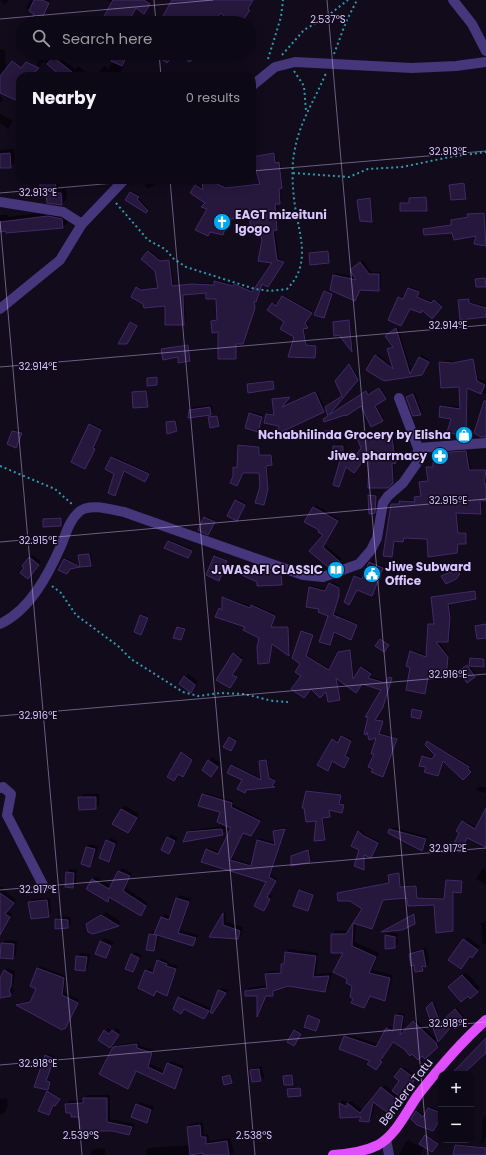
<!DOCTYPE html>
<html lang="en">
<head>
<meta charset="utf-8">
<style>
	body { margin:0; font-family:Poppins,sans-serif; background:#16111e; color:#f1f3f6 }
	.controls { position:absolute; right:12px; bottom:12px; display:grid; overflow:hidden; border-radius:8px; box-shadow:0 2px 10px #0003 }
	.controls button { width:36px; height:36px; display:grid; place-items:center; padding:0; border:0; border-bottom:1px solid #2d2934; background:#0d0815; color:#f1f3f6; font:20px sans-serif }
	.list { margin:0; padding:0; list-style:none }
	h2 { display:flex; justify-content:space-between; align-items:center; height:52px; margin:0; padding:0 16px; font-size:17px }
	h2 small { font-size:13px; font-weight:400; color:#9a9aa0 }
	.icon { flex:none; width:22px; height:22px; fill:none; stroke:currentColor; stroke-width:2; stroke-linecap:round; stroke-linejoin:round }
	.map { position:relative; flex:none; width:486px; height:1155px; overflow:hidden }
	.search { position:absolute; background:#0d0815; box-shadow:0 2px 10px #0003; left:16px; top:16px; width:240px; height:44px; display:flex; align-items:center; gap:10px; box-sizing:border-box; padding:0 14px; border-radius:22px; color:#9a9aa0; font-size:15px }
	.panel { position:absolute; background:#0d0815; box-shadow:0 2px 10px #0003; left:16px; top:72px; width:240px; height:112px; border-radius:12px }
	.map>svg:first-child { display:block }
	.shadow { fill:#0007; fill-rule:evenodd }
	.building { fill:#26173c; stroke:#432968 }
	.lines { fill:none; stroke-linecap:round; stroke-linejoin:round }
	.path { stroke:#2d9aac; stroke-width:2; stroke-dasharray:2 3; stroke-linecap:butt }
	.minor { stroke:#46367b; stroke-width:10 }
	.major { stroke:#e04efe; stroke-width:10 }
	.ticks { fill:none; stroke:#d8c6ff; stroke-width:1; stroke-opacity:0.45 }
	.labels { text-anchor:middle; stroke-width:3; stroke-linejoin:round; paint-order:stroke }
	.poi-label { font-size:12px; font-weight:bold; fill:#d8c6ff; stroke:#110b1c; text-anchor:end }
	.street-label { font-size:12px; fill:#d8c6ff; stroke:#110b1c }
	.ticks-label { font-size:10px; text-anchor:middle; fill:#d8c6ff; stroke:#110b1c; stroke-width:3; stroke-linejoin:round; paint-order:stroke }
</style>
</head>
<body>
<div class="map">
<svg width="486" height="1155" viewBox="0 0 486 1155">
	<rect width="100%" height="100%" fill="#110b1c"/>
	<!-- shadow -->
	<path class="shadow" d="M0,0H9L5,5Z
		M30,0H50L41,23H31L36,13L26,8Z
		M107,0H150L152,1L144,12L137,7L128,21L121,16L116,23H104L109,12L107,10L112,3Z
		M173,0H253L250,6L252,7L242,23H233L221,12L210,23Z
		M61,19L68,23H58Z
		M23,27V38L18,35Z
		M0,49L5,50L6,69L13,61L27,76H20V101L0,92Z
		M42,53H54L75,69L78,66L91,76H57L59,73L44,61L34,72Z
		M116,53H129L120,73L124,76H96L104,66L109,69Z
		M0,95L3,100L0,103Z
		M0,114L13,121L8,129L0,123Z
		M14,149L15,162L10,167H0V150Z
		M275,152L277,162L280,161L283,186L280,188L281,202L277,203L278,228L275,230L279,258L285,261L269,284L263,283L255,302L244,341L237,343L236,358L212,322L218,319L217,298L207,292L184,294L186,323L184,324H166V305L137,288L139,287L143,289L159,287L156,271L142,259L150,250L161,260L170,259L174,285L193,283H215L216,280L235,285L236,283L254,291L274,263L263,240L260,225L251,217L229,218L223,234L207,203L195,186L197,184L203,188V180H218V183L228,187L260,183L253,158Z
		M41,180H60V189L66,188L67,199L62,204L47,191Z
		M140,180H162L148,189Z
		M465,182L467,196L466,198L450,185Z
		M132,191L139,195L138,197L148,209L146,212L130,192Z
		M427,196V210L401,203L410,202L411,197Z
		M371,197L373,220L372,221L358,200Z
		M54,211L67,214L68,222L62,228L0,232V215H8V217Z
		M485,212L486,245L477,235L424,229L452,224L453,219L469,216L470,213Z
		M329,250L328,262L310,253L311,252Z
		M363,260L371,272H381V287L378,290L361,289L355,299L334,275L336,273L356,277L353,268Z
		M410,287L419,291L418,296L433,302L436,300L442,305L432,318L422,309L399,298L400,296L405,298Z
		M326,290L332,292L324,317L325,291Z
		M284,296L312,311L306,321L309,326L304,328L307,344L317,345L315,357L295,336L285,321L269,310L274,302L278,305Z
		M470,298V302L486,306V316L459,301Z
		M350,320L353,350L352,351L334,322Z
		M398,327L412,373L421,355L430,360L421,375L384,380L367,370L378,354L393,366L388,349L394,346L388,334Z
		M189,344L191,359L190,360L162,349Z
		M449,360L476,368L478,379L486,381V394L468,387L466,436L448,431L452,418L441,406L443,405L461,407L460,386L440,362Z
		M350,364L359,378L328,415L326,408L277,433L280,425L267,414L268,413L274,414L273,399L275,398L290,396L281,407L317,391L325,408L343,396L336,381Z
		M158,376L157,384L148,378L149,377Z
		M274,380V388L248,384L250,383Z
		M381,388L386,397L376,404L384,419L383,420L371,425L361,404L325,418L368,391L370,394Z
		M147,390L148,404L147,406L133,393Z
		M415,393L422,413L421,414L407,397Z
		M212,405L213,411L210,414L190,410L193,407Z
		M252,412L263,415L258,431L246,427Z
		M218,415L220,424L218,425L209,417Z
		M176,420L178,429L176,431L167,423Z
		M91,423L102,428L94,446L96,447L86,466Z
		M334,429L333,439L310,435L311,433Z
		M15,430L23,432L16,447L8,443Z
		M392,432L398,460L394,462V480L387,487L370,451L354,472L347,467L339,486L341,459L334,446L336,444L345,445L344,450L356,458L363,448L358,439L360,437Z
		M240,444L260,446V454H272L273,463L267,464L269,487L265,502L261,486L260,472H243L237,485L234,468L238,467Z
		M467,450L471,469H486V500L481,499L482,511L481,513L457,512L459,532H467V541L459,543L456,552L428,538L405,537L402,541L395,540L391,556L392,505L400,503L402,500L415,501L417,496L422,495L420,483L429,480L427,467L434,466L437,460L438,452Z
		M113,456L150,473L146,480L125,470L115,495L116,474L112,458Z
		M370,494L377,495L374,512L369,495Z
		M237,499L246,503L238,518L228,515Z
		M316,505L339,519L325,545L342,559L340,563L310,551L324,534L320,529L314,507Z
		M206,516L215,520L208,534L205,518Z
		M62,517L61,525L44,520L46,518Z
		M170,540L192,549L189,556L169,541Z
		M91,553L92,563L81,566L79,556Z
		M33,555L41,562L31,574L30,558Z
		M216,555L227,560L220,578L215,557Z
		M66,558L80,566L70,568L65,560Z
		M371,561L383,566L373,594L372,595L357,589L345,602L355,576L357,575L364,578Z
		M458,569L461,572L455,579L442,576Z
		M275,570L282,573V584L258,581L244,574Z
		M332,582L340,586L334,613L339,615V618L341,616L358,624L351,639L335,632L330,644L329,615L320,608L310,588L312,586L327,589Z
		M476,590L477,597L476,598L449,603L451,616L450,640L448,641H438L449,655L447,675L446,677L429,676L424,693L412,667L407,665L413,650L427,655L429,624L435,623L432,598Z
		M224,597L251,606L253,604L276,614L272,626H289L290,654L289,655L272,643L269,662L260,638L220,609L223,608Z
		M143,614L149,617L141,634V616Z
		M179,626L185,628L180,639L175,637Z
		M303,631L314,634L307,655L331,669L340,651L351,650L354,679L363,666L372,672L369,676L387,682L391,676L392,677L384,705L375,719L384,720L379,732L397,738L384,774L375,754L377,737L368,731L366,733L382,690L337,678L340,698L339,699L303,675L301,664Z
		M382,638L389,644L385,650L381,640Z
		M235,653L243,658L233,673L237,676L230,687Z
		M472,657L485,658V665L483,666L471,658Z
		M469,665L476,675L468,681L462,670Z
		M188,674L198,681L191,692L185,677Z
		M415,708L422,710L420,718L412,716Z
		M231,736L237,739L232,748L225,747Z
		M343,736L352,739L346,754L350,756L345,765L333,760L328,770L333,740L334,739L340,742Z
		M429,741L470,766L468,767L471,770L463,779L443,761L439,773L423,756L424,755L434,758L436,754L426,744Z
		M183,752L193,759L184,774L182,753Z
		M212,757L221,763L211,775L203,770Z
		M267,759L270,776L275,779L273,784L276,786L247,789L245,792L243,780L232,766L233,764L262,779L260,761Z
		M478,787H486V793L476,790Z
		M308,790L342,794L340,803L345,804L343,811L342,812L330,810V814L323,817L326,838L325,839L307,792Z
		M205,793L233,801L232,804L261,819L251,835L244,832L231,858L252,864L258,841L260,838L276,843L274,831L277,829L286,827L271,875L277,879L268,894L272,896L264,910L267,881L207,850L209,848L220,852L233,828L221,811L202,795Z
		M83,794H99V805L96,808L79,798Z
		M125,806L139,814L128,832L121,809Z
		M486,817V846L468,837L460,851L463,822L464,821L477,827Z
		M224,826L225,831L222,834L188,833L191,830Z
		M393,827L428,837L425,847L422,850L390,830Z
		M360,830L366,835L379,841L371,857L365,855L364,868L360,849L352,846Z
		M171,834L178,838L169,853L168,838Z
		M110,838L118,841L112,857L108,860L107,841Z
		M90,844L98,846L93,862L90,866L82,864L87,847Z
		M310,851L311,859L310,861L292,864V857Z
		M122,868L132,873L126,888L148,903L140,915L111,897L108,901L87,889L95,876L112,886Z
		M483,868L486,870V885L476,879Z
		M70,869L77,870L76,884L73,887L67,873Z
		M400,873L401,886L417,885L418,897L445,898L447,880H463L462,891H454V928L453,930L435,904L408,897L384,899L372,928L356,922L355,942L379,953L372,970L393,975L388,996L385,1000L371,995L363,1007L354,998L344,952L332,934L336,930L349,931L363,909L338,894L390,882V874Z
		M0,887H3V890L16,900L7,911L12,914L0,933Z
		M302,889L313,894L309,908L294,905Z
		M180,895L191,899L180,930L198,935L196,942L193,945L159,935L157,947L154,950L150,934L153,931H156L164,914L171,917L177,898Z
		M50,898L51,913L48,916L29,902L32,899Z
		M226,911V922L243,927L241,935L238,938L211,936Z
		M106,912L121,922L118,925L93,933L89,924Z
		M416,914L414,924L401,929L383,931Z
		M59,916L71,917V924L67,927L56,920Z
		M484,921H486V944H482L481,924Z
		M389,932L398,934V937L388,934V936L398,939V944L395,947L386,948V935Z
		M467,937L480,946L461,968L464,940Z
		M104,938L114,942L106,957L101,942Z
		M5,940L17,941L16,955L12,958L2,944Z
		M427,948L429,963L422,970L415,964L410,954L413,951Z
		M289,949L318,953L316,974L332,973L328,988L325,991L288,985L276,989L273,995H268L259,1015L258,995L246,991L249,988L267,985L266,974L269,971H282V964L285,961L286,952Z
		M136,952L142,955L133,971L132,955Z
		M81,953L90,954L88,967L85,970L77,956Z
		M161,958L169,962L168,963L178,966L169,992L166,994L157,990L154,994L146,970L149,968L155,971Z
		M40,966L66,976L64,992L79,1000L65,1028H62L18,1004L32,1000L37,988L38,968Z
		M8,968L15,971L14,982L12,986L14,992L11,995L0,997V980ZM8,985L12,994H9Z
		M466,972L480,988L468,995L450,987Z
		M222,988L229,990L212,1012L219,991Z
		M181,995L210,1008L207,1015L204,1018L185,1008L181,1013L174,1009Z
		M434,1002L442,1023L457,1008L465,1018L455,1028L452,1025L438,1042L439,1044L425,1058L422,1054L394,1042L381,1058L383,1059L378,1067L345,1037L347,1034L378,1044L389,1026L394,1028L396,1016L399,1013L405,1014L402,1035L416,1020L439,1041L427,1008Z
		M310,1015L321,1018L315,1030L309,1016Z
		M108,1028L113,1031L116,1028L121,1031L110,1047L105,1031Z
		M296,1029L302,1033L296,1043L295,1030Z
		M139,1042L140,1046L154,1050L150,1064L165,1071L171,1061L184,1066L177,1085L174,1088L137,1070L128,1088L114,1048L117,1045Z
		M48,1054L55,1056L47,1079L51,1080L49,1090L35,1087Z
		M262,1066L264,1077L261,1080L251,1071L254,1068Z
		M404,1067L416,1076L404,1094H399L387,1110L375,1102L372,1118L369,1121L363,1116L341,1117L340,1103L343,1100L349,1103L351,1101L364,1111L385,1085L393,1092L400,1081L402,1069Z
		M231,1074L233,1080L225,1084L223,1078Z
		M293,1074L294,1083L292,1084L284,1076Z
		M301,1087L300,1095L288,1090L289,1088Z
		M49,1090L60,1098L56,1104H54L49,1114L40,1110Z
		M87,1095H110V1119L135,1124L132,1131L129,1134L72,1112L66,1104L69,1101L84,1100Z
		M7,1098L8,1106L6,1108V1112L0,1115V1099Z
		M140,1102L154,1107L150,1118L146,1122L137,1105Z
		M430,1107L441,1111V1122L439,1121L434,1128L416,1111L418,1110L425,1116Z
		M483,1117L486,1118V1136L483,1144H481Z
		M203,1122L204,1135L208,1134L209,1141L230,1138L234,1152L231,1155H146L145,1151L149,1148L190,1145L188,1127L191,1124Z
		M427,1135L438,1142L433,1150L426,1136Z
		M407,1140L424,1148L420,1155H399Z
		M458,1144L486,1147V1155H454Z
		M105,1148V1155H91L90,1152L94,1149Z"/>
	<!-- building -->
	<path class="building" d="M34,0H42L49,3L40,23H30L34,14L29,11Z
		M113,0H144L150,4L144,14L136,8L128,22L120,17L117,23H100Z
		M172,0H253L248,9L250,10L241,23H231L221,13L212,23H159Z
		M115,53H128L122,66L111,61Z
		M153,53H174L167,63Z
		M181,53H201L189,62Z
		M53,57L77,76H61L47,64Z
		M12,61L21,68L26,62L39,68L31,76H20V102L0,93V76Z
		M10,153L11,168H0V154Z
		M274,153L275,163L279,162L282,188L279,189L280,204H275L277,230L273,231L277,260L284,262L268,287L262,284L256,302L254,301L255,308L243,344H236V359H218V332L212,333L211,321L217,320L216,299H206V293L183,295L184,325H165V306L144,308L143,304L131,297L136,287L141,290L158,288L155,271L141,259L148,251L160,261L169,260L172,286L191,284L214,285V281L233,286L234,284L252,292L272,263L258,261L262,240L259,226L250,225V218L228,219L223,235L210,232L208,236L195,230L207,209L201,207L205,203L190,193L195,185L203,190L202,180H217V184L226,188L260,184L252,157Z
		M40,180H55L56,193H61L62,205L47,203L46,192H40Z
		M464,183L466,199L451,200L449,185Z
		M130,192L139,197L137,199L148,211L146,213L125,200Z
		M426,197L427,211H400V203H409V198Z
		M370,198L372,222L360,221L357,200Z
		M484,213L486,246L474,244L476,236L454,240L452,233L424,235L423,229L451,225V220L468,217L467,214Z
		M48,216L62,219L63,228L6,233V231L0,232V222Z
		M328,251L329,263L310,265L309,253Z
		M360,262L369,274H379V291L360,290L355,301L330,290L333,275L356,280L350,270Z
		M485,278L486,287H476L475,279Z
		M408,288L419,292L417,297L431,303L434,300L442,307L432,319L422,310L421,313L410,309L401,326L388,320L398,297L403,299Z
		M324,291L332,294L324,318L314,315Z
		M282,296L312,313L305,323L308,328L303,329L306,345L316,346L315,358L288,357L294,337L280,329L284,322L267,310L272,303L276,306Z
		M469,299V303L486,308V317L460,320L458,300Z
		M349,320L352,352L339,335L334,336L333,322Z
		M130,322L137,326L127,344H118Z
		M396,328L410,374L419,357L429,362L422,375L384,381L366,370L375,355L393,369L387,349L393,347L385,336Z
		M188,345L190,361L178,363V357L163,360L161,349Z
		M473,359L477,381L485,385L481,394L467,388L466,437L447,432L451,419L439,417L440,406L460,409L459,387L441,388L439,362L453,363Z
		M349,364L358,380L329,415L366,391L368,395L379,388L386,399L375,406L383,421L371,427L361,406L346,416L345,415L324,422L323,419L328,416L325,407L342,396L335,381Z
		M157,377V385L147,386V378Z
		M273,381L274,389L248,393L247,384Z
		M146,391L148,407L133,408L132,392Z
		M315,392L324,412L275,435L279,426L264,423L266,414L274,415L272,399L290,397L282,407Z
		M413,394L421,415L413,416L406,397Z
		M484,401H486V437H481L474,433Z
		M210,407L211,415L188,418L189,410Z
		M249,413L262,417L258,432L245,428Z
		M217,416L219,426L210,428L208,417Z
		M175,421L177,431L167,434L166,422Z
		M89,424L101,430L93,448L95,449L85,469L71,462Z
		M332,430L334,440L308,435V434Z
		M12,431L22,433L16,448L7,444Z
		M391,433L396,463L392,464L393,483L388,488H368L369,453L354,473L346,467L339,487L333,485L340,460H332L333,446H343V452L353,459L361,448L357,438Z
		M238,445L259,447V455H271L272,465L266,466L268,489L264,505L255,503L260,486L259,473H243L237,486L230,483L233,476V467L237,468Z
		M466,451L469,470H486L484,484H486V501L480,500L481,514L456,513L458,533H466V544H458L457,553L428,557L427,539L404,538L403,542L394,541L392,557L383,556L391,504H399V501L415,502L414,497L421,496L419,482L428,481L426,467H433V462L436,460V453Z
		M111,457L149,474L145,482L124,471L115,496L108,493L114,474L105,469Z
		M368,495L376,496L375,513L369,514Z
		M235,500L245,505L237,521L227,516Z
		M313,507L338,521L323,547L340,562V564L329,568L309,551L323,535L318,532L319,530L304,522Z
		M204,517L215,522L208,535L198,530Z
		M61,518V526L43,527V519Z
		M168,541L192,551L188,558L164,548Z
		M89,554L91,566L80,567L78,555Z
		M214,556L227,561L219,581L206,575Z
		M29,557L39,565L28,579L20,573L24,568L22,566Z
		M64,559L80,567L70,569L67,574L58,570Z
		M369,562L383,568L372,596L357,590L349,605L344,602L354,576L362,579Z
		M456,570L460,574L456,579L446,584L441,576Z
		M273,571L281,574L282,585L257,586V582L242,575Z
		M329,583L339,588V596L333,615L338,617L337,619L338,617L357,625L351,640L334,632L330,645L319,642L328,616L318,612L319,609L306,607L309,587L325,591Z
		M475,591L476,599L448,604L450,618L448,642H436L448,657L446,678L428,677L425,694L406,690L410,668L406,666L410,651L426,657L428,624H434L431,597Z
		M222,597L250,608L251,605L275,616L271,627H288L289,656L272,644L269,663L258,664L257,647L259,638L243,630L245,627L215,617L219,608L222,610Z
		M140,615L148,618L141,635L134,632Z
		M486,624V638L477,639L475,626Z
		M177,627L185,629L181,640L173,638Z
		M301,631L313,635L306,656L329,670L338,652L350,650L353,679L361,667L371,674L368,678L385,683L389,677L392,678L383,707L375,720L383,721L379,734L397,739L383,777L371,772L373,769L368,767L374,754H371L376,738L369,740L367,732L366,735L364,734L368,717H365L381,690L362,684L356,693L336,678L340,700L328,702L326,692L320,698L311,689L304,698L291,689L301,676L295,672L300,664L292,658Z
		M380,639L389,645L384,652L375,646Z
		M233,653L242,660L232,675L237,677L230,688L216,680Z
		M470,658L484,659V667L469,666Z
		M467,665L475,677L467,683L459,671Z
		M184,676L195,685L191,693L179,684Z
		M412,709L422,711L420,719L411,717Z
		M341,736L351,741L345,756L349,758L344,768L332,761L328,771L317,765L332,739L338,743Z
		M229,737L236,741L231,751L223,747Z
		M427,741L469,767L468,769L471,772L463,780L443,761L438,776L424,772L426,767L419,766L422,756L432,759L435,755L425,745Z
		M181,752L192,760L183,777L178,774L174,781L167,777Z
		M208,760L218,767L211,777L202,770Z
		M266,760L269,778L275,781L272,786L275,787L246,790L245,793L237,789L242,780L227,773L231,765L261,780L259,761Z
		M306,791L341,795L339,804L344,805L342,813L329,810L330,817L322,818L325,840L314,841L316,821L306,822L304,808H302Z
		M202,794L232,803L231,807L260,821L251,836L243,833L230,860L251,866L257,840L275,845L273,831L285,829L269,877L276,881L267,897L270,899L264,911L254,906L266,882L201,862L206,849L218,854L231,828L217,822L220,812L198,806Z
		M78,797H96V809L79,810Z
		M486,808V847L467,838L460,852L452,848L459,833L456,831L462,821L475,829Z
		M121,809L137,818L128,833L112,824Z
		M222,829L223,835L183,842L187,832Z
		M389,829L426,839L422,851L388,833Z
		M358,831L364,836L378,843L371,858L364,855V870L354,866L359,850L351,846Z
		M167,837L175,841L169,854L161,850Z
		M106,840L115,844L109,862L99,858Z
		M86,847L95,849L90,867L81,864Z
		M308,850L310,862L291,866V856Z
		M118,871L130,876L123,891L146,906L141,916L109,897L108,902L86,889L92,879L109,889Z
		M66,872L74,873L73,888L65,887Z
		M399,873L400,887L416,886L417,898L444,899L446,880L462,881L461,893L453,892V931L436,933L434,905L408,906L407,898L383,900L372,929L353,923L362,909L350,901H338L337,893L389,883L388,875Z
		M299,890L313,895L308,911L293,906Z
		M0,893L14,903L5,914L10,917L0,935Z
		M176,898L189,902L178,933L196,938L193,946L154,934L161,917L169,920Z
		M47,900L49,917L31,919L28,902Z
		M223,913V925L240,931L238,939L209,937Z
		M414,914L415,924L402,930L381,932Z
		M101,915L119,926L93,934L88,932L86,924Z
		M55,919L68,920V928L55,929Z
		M353,923L352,946L376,957L369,973L390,978L385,1001L370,996L364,1008L351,1003L353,999L350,997L352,986L346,983L347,979L333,972L343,953H331V934H346Z
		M149,934L157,935L154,951L146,950Z
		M385,935L395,937V948L385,949Z
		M463,939L478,950L472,958L470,956L461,969L448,960Z
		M100,941L111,946L106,958L95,954Z
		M1,943L14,944L13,959L0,958Z
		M423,950L426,967L422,966L423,971L415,972L414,965L411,966L409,954Z
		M285,952L316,956L313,977L329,976L325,992L288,986L273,991V996H266L257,1017V996H245V991L267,988L265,974L281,973V964H284Z
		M131,954L139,958L133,972L125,969Z
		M76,956L87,957L85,971L75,970Z
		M157,960L167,964L166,966L176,969L167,996L156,991L154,996L138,988L145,970L153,973Z
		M37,968L64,978L62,995L78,1003L65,1029L64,1028L62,1030L16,1005L30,1002L36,989L30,986Z
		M4,970L12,975L11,986L9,990L11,996L0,998V978Z
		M462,975L478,992L470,999L468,996L461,1002L448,987Z
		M218,990L226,993L212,1014L210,1012Z
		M178,997L209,1011L204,1019L184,1009L181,1014L173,1009Z
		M432,1002L440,1023L455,1009L465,1021L455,1029L452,1026L438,1042L426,1008Z
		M308,1015L320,1020L316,1031L304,1027Z
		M395,1015L403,1016L400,1035L413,1021L437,1044L436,1045L438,1047L425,1059L422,1056L418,1060L412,1054L410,1056L404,1049L393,1042L380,1061L382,1062L376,1070L367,1064L370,1061L339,1049L344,1036L376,1047L386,1028L393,1031Z
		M104,1030L109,1034L112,1030L119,1035L110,1048L98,1040Z
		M294,1030L301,1034L294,1046L287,1042Z
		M486,1038V1053L463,1074H451Z
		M137,1044V1048L152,1053L148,1067L163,1074L167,1063L182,1069L175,1089L136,1071L128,1089L99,1074L113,1047Z
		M45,1055L54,1059L46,1081L50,1082L48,1090L34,1087Z
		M401,1068L415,1079L402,1098L392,1091L399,1081L394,1077Z
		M259,1069L261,1081L252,1082L250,1070Z
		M230,1075L232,1083L224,1085L222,1077Z
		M292,1075L293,1085H284L283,1076Z
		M381,1087L396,1099L387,1112L373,1102L369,1122L359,1121L361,1117L340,1118L339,1103L347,1107V1103L360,1113Z
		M300,1088L301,1096L288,1097L287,1089Z
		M47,1091L60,1099L55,1106L53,1105L49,1115L38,1111Z
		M83,1098H107V1122L132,1127L129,1135L113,1131H80L79,1117H71V1113H66L65,1104L83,1103Z
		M136,1104L151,1110L147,1123L131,1117Z
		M428,1108L441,1113V1118L433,1131L417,1125L411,1119L416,1111L423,1117Z
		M200,1125L201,1137H206V1144L227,1141L229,1155H203V1153L190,1155L187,1127Z
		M425,1135L438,1144L432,1152L419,1144Z
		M455,1145L486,1148V1155H453Z"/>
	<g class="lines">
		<!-- path -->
		<path class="path" d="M334,54L346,22L357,0
			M282,55L304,30L326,17L348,0
			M268,59L281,17L283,0
			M294,71L304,86L306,111
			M293,173L349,177L368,169L402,167L450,157L486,152
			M116,203L148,240L165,249L174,259L186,267L255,289L270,291L287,289C310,266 301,240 296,212C293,196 291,170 294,154C299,122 314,102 326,73
			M0,466L55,489L73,505
			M52,586L61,593L76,615L118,646L131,659L183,692L198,696L220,693L244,694L273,701L288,702"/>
		<!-- minor -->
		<path class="minor" d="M453,0L472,24L486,51
			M252,86L275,67L295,62L412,68L456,66L486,62
			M0,202L63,212L82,224
			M0,309L60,260L82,224L124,180
			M399,398L418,448
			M0,624C30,610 48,575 61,546C66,534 69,520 80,511C91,503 112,510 124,512L303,575L323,577L359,564L371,550L377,538L383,503L388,496L403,483L417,463L418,448L486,443
			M0,788L3,787L11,794L7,815L44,887
			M386,1139L389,1155"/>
		<!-- major -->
		<path class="major" d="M333,1155C348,1154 364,1152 378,1145C396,1135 406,1112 418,1095C439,1068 460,1043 486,1020"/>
	</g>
	<!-- ticks -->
	<path class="ticks" d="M154,0L156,23M327,0L428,1155M0,19L213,0M159,53L161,76M252,171L486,151M170,180L255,1155M0,193L149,180M0,221L82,1155M0,367L486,325M0,542L486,499M0,716L486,674M0,890L486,848M0,1065L486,1022"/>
	<!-- icons -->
	<defs>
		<symbol id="church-disc" viewBox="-11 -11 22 22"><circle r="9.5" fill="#01a8f0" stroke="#110b1c"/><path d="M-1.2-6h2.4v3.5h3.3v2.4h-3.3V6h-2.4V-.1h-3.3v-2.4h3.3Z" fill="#fff"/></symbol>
		<symbol id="shop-disc" viewBox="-11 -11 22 22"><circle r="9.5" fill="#01a8f0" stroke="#110b1c"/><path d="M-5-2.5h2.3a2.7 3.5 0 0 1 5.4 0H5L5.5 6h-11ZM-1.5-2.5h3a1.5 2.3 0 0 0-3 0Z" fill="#fff"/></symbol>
		<symbol id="pharmacy-disc" viewBox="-11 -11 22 22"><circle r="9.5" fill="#01a8f0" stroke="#110b1c"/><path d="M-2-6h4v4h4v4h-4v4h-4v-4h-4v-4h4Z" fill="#fff"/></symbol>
		<symbol id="library-disc" viewBox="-11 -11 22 22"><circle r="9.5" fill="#01a8f0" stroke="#110b1c"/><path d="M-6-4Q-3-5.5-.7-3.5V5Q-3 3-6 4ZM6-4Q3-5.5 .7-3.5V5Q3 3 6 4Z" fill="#fff"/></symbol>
		<symbol id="civic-disc" viewBox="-11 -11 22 22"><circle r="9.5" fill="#01a8f0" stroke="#110b1c"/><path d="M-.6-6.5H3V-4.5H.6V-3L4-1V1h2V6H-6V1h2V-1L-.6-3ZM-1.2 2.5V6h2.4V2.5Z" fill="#fff"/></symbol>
	</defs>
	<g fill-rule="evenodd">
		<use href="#church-disc" x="212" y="212" width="20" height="20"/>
		<use href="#shop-disc" x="454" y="425" width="20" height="20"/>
		<use href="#pharmacy-disc" x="430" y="446" width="20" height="20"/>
		<use href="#library-disc" x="326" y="560" width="20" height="20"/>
		<use href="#civic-disc" x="362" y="564" width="20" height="20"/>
	</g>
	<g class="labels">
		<!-- poi labels -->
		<g class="poi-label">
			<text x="235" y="219" text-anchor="start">EAGT mizeituni<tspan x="235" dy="14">Igogo</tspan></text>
			<text x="451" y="439">Nchabhilinda Grocery by Elisha</text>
			<text x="427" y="460">Jiwe. pharmacy</text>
			<text x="385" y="571" text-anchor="start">Jiwe Subward<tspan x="385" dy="14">Office</tspan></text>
			<text x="323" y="574">J.WASAFI CLASSIC</text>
		</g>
		<!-- street labels -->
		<g class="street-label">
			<text transform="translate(406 1092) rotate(-53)" y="4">Bendera Tatu</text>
		</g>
	</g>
	<g class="ticks-label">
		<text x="328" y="23">2.537°S</text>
		<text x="448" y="155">32.913°E</text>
		<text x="38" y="196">32.913°E</text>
		<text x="448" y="329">32.914°E</text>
		<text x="38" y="370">32.914°E</text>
		<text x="448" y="504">32.915°E</text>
		<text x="38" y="544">32.915°E</text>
		<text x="448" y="678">32.916°E</text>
		<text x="38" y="719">32.916°E</text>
		<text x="448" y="852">32.917°E</text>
		<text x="38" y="893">32.917°E</text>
		<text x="448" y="1027">32.918°E</text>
		<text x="38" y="1067">32.918°E</text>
		<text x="81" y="1139">2.539°S</text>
		<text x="254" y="1139">2.538°S</text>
	</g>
</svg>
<div class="controls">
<button>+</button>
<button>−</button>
</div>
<div class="search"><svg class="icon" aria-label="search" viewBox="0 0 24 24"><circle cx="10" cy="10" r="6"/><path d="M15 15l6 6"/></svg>Search here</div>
<section class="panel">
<h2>Nearby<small>0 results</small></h2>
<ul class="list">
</ul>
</section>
</div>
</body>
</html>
